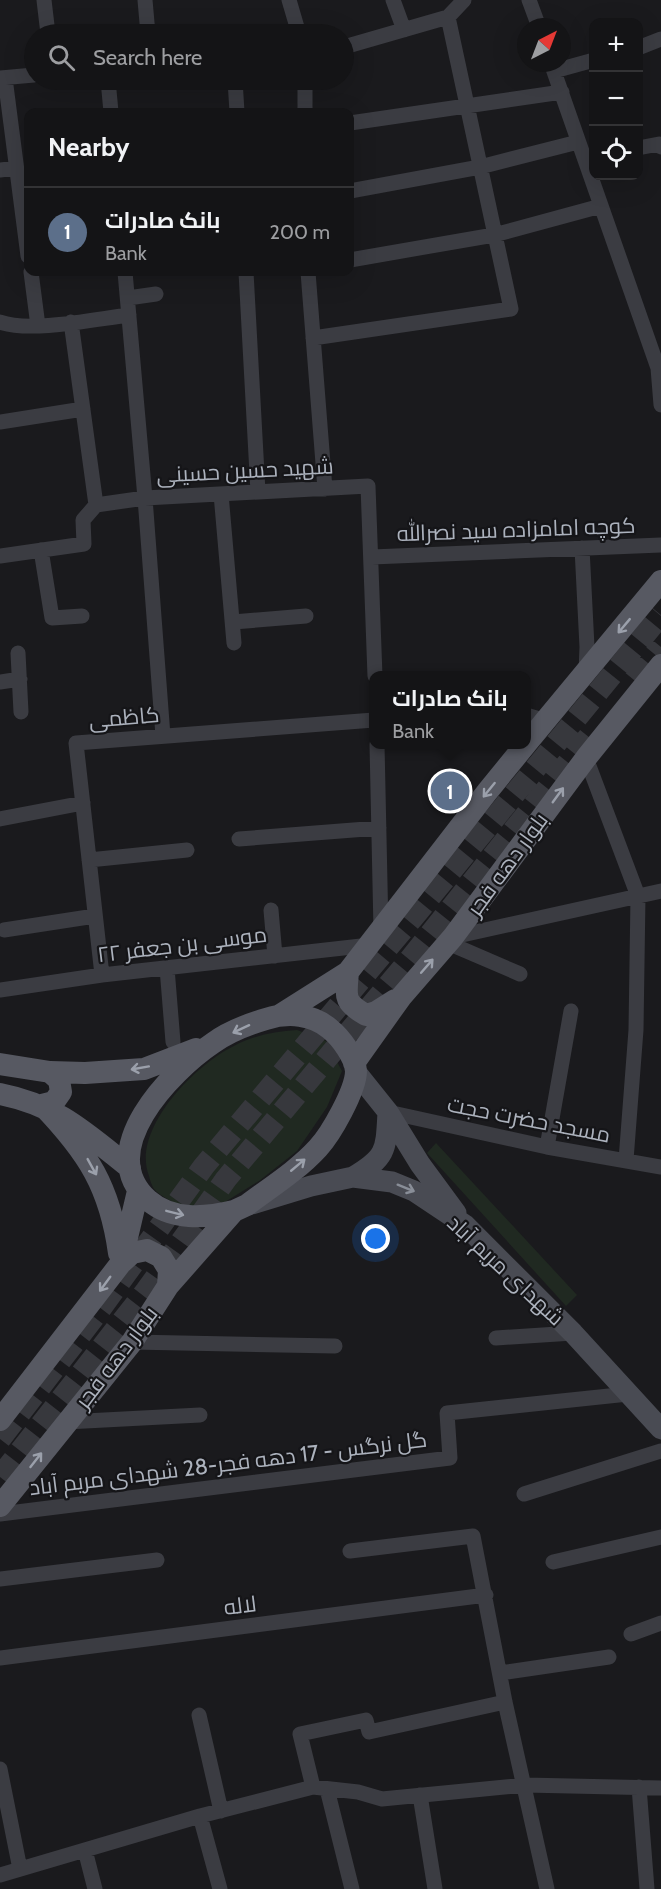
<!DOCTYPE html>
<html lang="en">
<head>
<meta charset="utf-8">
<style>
	body { margin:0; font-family:Cabin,Cairo,sans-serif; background:#1d1d1f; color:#f1f3f6 }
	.controls { position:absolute; right:18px; top:18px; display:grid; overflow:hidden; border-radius:12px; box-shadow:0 6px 24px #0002 }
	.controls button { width:54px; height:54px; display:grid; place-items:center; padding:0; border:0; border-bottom:2px solid #333335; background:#141416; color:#f1f3f6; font:30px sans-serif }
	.compass { position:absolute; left:517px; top:18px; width:54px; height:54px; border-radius:50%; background:#141416; box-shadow:0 6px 24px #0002; rotate:42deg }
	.you { position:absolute; left:376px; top:1239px; width:21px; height:21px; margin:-15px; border:4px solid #fff; border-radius:50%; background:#1a73e8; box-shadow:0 0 0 9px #1a73e833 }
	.badge { display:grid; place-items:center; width:39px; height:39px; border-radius:50%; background:#ea580c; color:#fff; font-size:20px; font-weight:700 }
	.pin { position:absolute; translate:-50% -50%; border:3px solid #fff; box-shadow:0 2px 6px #0006 }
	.popup { position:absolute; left:369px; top:671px; width:162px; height:78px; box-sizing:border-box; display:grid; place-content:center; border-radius:12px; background:#141416; filter:drop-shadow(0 2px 4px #0005); font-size:20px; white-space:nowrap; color:#9d9ea1 }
	.popup b { font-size:22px; color:#f1f3f6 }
	.popup::after { content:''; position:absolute; left:50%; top:100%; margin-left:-12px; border:12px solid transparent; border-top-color:#141416 }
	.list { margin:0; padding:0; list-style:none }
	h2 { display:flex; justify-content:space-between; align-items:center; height:78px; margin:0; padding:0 24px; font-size:26px }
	h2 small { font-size:20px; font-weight:400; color:#9d9ea1 }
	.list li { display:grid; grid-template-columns:39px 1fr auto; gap:18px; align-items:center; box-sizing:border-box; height:90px; padding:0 24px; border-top:2px solid #333335 }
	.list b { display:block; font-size:22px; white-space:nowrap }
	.list p { margin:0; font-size:20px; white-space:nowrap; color:#9d9ea1 }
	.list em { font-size:20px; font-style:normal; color:#9d9ea1 }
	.icon { flex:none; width:33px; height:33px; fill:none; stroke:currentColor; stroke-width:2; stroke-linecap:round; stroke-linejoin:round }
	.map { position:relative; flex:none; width:661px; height:1889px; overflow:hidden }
	.search { position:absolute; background:#141416; box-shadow:0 6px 24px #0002; left:24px; top:24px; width:330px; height:66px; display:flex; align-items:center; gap:15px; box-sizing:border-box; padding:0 21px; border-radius:33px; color:#9d9ea1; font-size:22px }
	.panel { position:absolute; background:#141416; box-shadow:0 6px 24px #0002; left:24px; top:108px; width:330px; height:168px; border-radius:12px }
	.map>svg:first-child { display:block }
	.green { fill:#202921 }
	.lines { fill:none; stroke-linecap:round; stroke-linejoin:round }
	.primary-tunnel { stroke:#37383d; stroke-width:22; stroke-dasharray:22 11; stroke-linecap:butt }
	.street { stroke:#3b3c42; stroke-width:15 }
	.secondary { stroke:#494b53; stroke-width:21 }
	.primary { stroke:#575962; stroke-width:22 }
	.oneway { stroke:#9ba0ab }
	.oneway2 { stroke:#898e98 }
	.labels { text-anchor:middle; stroke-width:4.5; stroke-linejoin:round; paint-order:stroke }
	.street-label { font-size:22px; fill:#acb2bd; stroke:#151518 }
</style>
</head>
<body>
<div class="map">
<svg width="661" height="1889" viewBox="0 0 661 1889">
	<rect width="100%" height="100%" fill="#1a1a1d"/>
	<!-- green -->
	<path class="green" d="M297,1030L326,1041L342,1071L327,1107L297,1151L259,1181L225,1202L185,1209C176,1203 161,1197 154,1189C152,1186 150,1180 149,1176C131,1130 194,1066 232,1047C254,1035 273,1032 297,1030Z
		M436,1143L577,1295L566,1306L427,1153Z"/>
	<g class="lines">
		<!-- primary-tunnel -->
		<path class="primary-tunnel" d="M634,680L661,647
			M0,1439L101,1308L204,1166L416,914L661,615
			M0,1477L146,1291L226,1179L411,958L591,734"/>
		<!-- street -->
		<path class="street" d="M44,0L48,34
			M145,0L148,34
			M289,0L299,34
			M393,0L404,30
			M529,0L539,27
			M344,47L448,17L464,0
			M638,48L661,39
			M551,63L658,368L661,405
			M554,71L594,60
			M0,78L34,75
			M5,78L28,256
			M108,80L111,112
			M235,80L237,112
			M305,112V80
			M350,123L562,92
			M638,148L659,144L661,147
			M0,170L16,168
			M350,191L480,167L578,142
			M350,260L494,235L601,206
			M31,272L38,326
			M125,272L145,498L163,736
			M246,272L258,492
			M308,272L325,489
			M128,298L156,294
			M0,322C30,333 96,319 129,315
			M71,322L96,505
			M313,338L511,309L448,17
			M0,422L83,409
			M221,494L234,643
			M582,548L587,647L586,672
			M41,550L52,618L82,616
			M0,556L84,544L83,520L96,505L145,498L368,486L375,676
			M372,557L661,545
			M233,622L306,616
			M18,653L21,712
			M0,682L20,679
			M526,715L546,721
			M377,744L381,930
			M586,758L638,896L636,1030L626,1160
			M0,819L83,803
			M239,839L379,828
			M89,860L187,850
			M271,910L275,956
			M4,930L95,916
			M453,937L661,891
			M448,943L520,974
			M167,968L173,1042
			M102,975L76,743L374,720
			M0,990L102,975L370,945
			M388,1112L547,1147L661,1167
			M547,1147L571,1011
			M496,1338L573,1333
			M132,1342L335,1346
			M66,1422L200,1415
			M524,1494L661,1451
			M0,1514L450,1458L447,1413L628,1394
			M350,1551L473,1536L505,1702L547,1889
			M553,1562L661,1537
			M0,1579L157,1560
			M631,1634L661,1623
			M0,1658L486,1595
			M500,1673L609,1657
			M199,1715L221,1811
			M0,1769L20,1869
			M313,1787L300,1734L366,1720L369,1732L505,1702
			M639,1787L647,1889
			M327,1789L352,1889
			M420,1795L435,1889
			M200,1816L220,1889
			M85,1850L95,1889
			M0,1875L200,1816L313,1787L358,1792L382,1799L525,1785L661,1788"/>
		<!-- secondary -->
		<path class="secondary" d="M356,1072L388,1112L420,1164L456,1213
			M353,1177C387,1157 386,1150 388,1112
			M252,1204L311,1186L353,1177L392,1182L414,1191L465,1225L573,1333L661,1429"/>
		<!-- primary -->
		<path class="primary" d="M526,744L661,581
			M348,972C346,997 343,1002 366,1015L376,1012L395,1000
			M280,1015L348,972L487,792L526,744
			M354,1063L401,997L453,937L586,758L661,665
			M0,1064L50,1072L85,1073L144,1069L196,1049
			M50,1072L59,1080L61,1092L54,1102L42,1105C88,1153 110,1187 119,1253
			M0,1094C57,1105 86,1133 130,1168
			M121,1263L132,1253L147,1250L161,1257L169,1270L168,1286
			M0,1420L121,1263L138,1191
			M0,1506L132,1342L168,1286L234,1211L247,1205C271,1187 298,1170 318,1148C331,1134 356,1090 356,1071C355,1057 341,1038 330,1029C313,1014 288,1012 266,1019C249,1024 228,1032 213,1043C170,1072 93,1151 148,1200C172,1221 205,1218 234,1211"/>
	</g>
	<!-- one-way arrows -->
	<defs><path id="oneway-shaft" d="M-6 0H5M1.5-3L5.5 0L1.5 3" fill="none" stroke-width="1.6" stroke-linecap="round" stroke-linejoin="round" transform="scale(1.5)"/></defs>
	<g class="oneway">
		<use href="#oneway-shaft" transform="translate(624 626) rotate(130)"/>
		<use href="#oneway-shaft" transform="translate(489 790) rotate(129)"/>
		<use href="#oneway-shaft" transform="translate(558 795) rotate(-54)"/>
		<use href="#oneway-shaft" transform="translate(427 966) rotate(-49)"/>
		<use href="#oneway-shaft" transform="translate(241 1029) rotate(155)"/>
		<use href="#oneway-shaft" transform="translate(140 1068) rotate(170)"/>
		<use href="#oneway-shaft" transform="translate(298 1165) rotate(-40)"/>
		<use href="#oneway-shaft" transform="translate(92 1167) rotate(61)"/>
		<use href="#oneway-shaft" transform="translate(175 1213) rotate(14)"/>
		<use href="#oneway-shaft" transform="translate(105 1284) rotate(126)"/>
		<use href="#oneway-shaft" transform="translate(36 1460) rotate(-52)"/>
	</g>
	<use class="oneway2" href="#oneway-shaft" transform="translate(406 1188) rotate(22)"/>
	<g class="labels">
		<!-- street labels -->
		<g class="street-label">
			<text transform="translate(245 470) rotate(-3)" y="8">شهید حسین حسینی</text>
			<text transform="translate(516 529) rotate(-2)" y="8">کوچه امامزاده سید نصرالله</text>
			<text transform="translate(124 717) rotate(-5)" y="8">کاظمی</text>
			<text transform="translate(507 864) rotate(-54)" y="8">بلوار دهه فجر</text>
			<text transform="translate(182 944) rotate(-7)" y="8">موسی بن جعفر ۲۲</text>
			<text transform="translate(529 1119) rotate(11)" y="8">مسجد حضرت حجت</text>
			<text transform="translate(506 1270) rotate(43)" y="8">شهدای مریم آباد</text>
			<text transform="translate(116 1357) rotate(-53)" y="8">بلوار دهه فجر</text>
			<text transform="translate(228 1463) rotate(-7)" y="8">گل نرگس - 17 دهه فجر-28 شهدای مریم آباد</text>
			<text transform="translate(240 1605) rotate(-7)" y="8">لاله</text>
		</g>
	</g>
</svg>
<div class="controls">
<button>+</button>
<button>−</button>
<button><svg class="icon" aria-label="locate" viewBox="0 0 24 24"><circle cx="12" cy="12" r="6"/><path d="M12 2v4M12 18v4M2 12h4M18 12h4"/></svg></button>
</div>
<svg class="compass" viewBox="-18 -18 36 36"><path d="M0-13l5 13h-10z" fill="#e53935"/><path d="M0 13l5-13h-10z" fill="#9d9ea1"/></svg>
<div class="you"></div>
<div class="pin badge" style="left:450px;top:791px;background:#5c6f8a">1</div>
<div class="popup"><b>بانک صادرات</b>Bank</div>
<div class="search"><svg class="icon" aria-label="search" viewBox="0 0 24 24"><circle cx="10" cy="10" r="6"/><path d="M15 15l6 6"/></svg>Search here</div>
<section class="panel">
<h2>Nearby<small></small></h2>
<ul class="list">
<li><span class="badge" style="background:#5c6f8a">1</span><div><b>بانک صادرات</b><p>Bank</p></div><em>200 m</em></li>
</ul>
</section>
</div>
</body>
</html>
